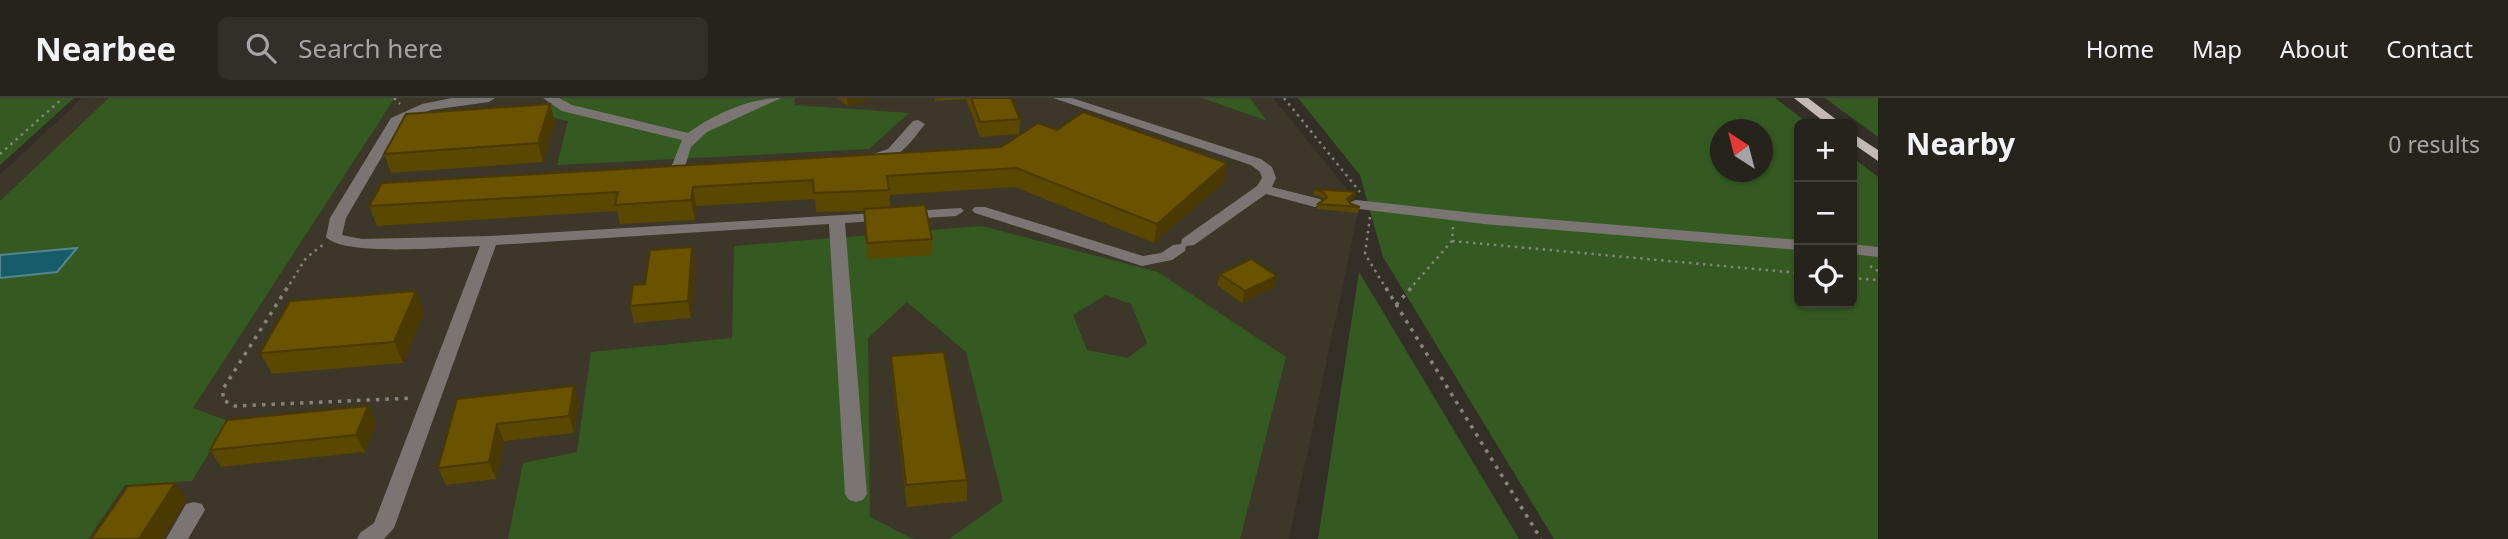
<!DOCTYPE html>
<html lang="en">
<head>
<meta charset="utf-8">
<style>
	body { margin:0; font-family:"Noto Sans",sans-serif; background:#322f2a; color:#f1f3f6 }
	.controls { position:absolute; right:21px; top:21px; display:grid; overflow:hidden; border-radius:10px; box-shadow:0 2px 5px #0004 }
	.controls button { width:63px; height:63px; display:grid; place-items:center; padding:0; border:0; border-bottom:2px solid #42403b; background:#26231d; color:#f1f3f6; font:35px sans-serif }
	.compass { position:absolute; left:1710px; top:21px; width:63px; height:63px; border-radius:50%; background:#26231d; box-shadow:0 2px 5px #0004; rotate:324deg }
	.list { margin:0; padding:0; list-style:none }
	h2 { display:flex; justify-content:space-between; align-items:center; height:91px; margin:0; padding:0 28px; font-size:30px }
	h2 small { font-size:23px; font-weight:400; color:#a4a4a4 }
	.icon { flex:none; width:38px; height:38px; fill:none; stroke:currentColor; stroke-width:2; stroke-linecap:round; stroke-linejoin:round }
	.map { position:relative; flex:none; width:1878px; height:441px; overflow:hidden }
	header { display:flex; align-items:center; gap:42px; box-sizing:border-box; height:98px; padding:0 35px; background:#26231d; border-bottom:2px solid #42403b }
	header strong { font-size:33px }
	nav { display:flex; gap:38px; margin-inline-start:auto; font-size:24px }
	.search { width:490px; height:63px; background:#322f2a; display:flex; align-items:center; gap:18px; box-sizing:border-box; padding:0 24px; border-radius:10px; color:#a4a4a4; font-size:26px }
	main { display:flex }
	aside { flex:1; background:#26231d }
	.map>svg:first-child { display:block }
	.built { fill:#3c3728 }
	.green { fill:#355a21; fill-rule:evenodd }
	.water { fill:#165c6a; stroke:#55858d; stroke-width:2 }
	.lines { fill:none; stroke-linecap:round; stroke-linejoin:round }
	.path-far1 { stroke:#86837c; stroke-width:2.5; stroke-dasharray:2.5 4.5; stroke-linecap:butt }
	.path { stroke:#86837c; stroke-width:3.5; stroke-dasharray:3.5 6; stroke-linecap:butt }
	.minor { fill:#7a7573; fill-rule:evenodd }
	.major { fill:#c4bbb6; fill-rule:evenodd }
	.wall { fill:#5a4700 }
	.shaded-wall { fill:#4a3900 }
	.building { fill:#695200; stroke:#4a3900; stroke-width:2 }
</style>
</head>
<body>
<header>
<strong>Nearbee</strong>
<div class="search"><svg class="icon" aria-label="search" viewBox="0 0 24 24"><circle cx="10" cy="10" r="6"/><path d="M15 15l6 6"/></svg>Search here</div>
<nav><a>Home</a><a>Map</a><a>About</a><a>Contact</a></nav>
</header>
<main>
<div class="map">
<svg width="1878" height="441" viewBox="0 0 1878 441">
	<rect width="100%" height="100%" fill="#332f27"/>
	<!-- built -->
	<path class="built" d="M82,0H1273L1354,100L1358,115L1289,441H0V77Z"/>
	<!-- green -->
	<path class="green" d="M0,0H74L0,67Z
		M109,0H402L394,1L193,310L228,323L192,383L125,387L88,441H0V103Z
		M549,0H795L794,7L909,15L869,51L557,67L568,23L542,17Z
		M1202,0H1250L1267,23Z
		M1298,0H1775L1809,26H1799V205H1852V59L1878,79V441H1554L1383,159L1360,77ZM1720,32H1762V74H1720Z
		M1825,0H1878V39Z
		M982,128L1158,174L1286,259L1240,441H949L1003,403L966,254L907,204L868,240L870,419L913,441H508L523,365L577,354L591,254L732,240L734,148ZM1106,197L1131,206L1147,245L1128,260L1087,252L1073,217Z
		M1359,174L1519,441H1318Z"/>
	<!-- water -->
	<path class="water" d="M77,150L57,174L0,180V157Z"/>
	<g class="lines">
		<!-- path-far1 -->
		<path class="path-far1" d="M394,0L400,6
			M1284,0L1360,94
			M0,56L63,0
			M1370,119L1365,156L1387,192
			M1452,143L1799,175
			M1870,168L1878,173
			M1852,180L1878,182
			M286,192L306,160L324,146
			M1409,192L1452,143L1453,129"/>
		<!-- path -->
		<path class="path" d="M287,190L223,291V302L235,308L413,300
			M1386,190L1541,441
			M1396,207L1411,190"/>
		<!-- minor -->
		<path class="minor" d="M452,0H495L489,4L431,12L401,26L346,120L342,137L362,141L490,138L961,110L964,113L956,118L845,125L867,396L863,402L856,404L849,402L845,396L829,126L496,147L394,430L384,441H357L360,435L374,425L480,148C450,149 344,159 326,139L330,120L391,20L422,6Z
			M543,0H559L572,7L688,35C714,16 749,0 781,0L707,34L691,49L684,72L677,76L670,72L682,42L562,13Z
			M1053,0H1072L1261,61L1272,69L1276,80L1272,89L1320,101L1323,104L1315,109L1266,96L1194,147L1186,148L1185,153L1172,162L1142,168L975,115L972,112L975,109H985L1143,158L1161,155L1173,147L1181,146L1182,141L1257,88L1262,80L1260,74L1251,67Z
			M918,22L925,26C911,44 893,70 867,64V58L888,51L913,23Z
			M1356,102L1484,116L1799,142V152L1484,126L1351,110L1348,107L1351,104Z
			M1852,146L1878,149V159L1852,156Z
			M194,404L202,406L205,412L188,441H166L186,406Z"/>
		<!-- major -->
		<path class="major" d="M1794,0H1808L1842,26H1827Z
			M1852,35L1878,52V63L1852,45Z"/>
	</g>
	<!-- wall -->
	<path class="wall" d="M837,0H868V2L848,8Z
		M935,0H1011L1020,21L1019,36L980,39L966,1L935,3Z
		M550,6L555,24L543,64L391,75L384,56Z
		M1057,32L1224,84L1154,145L1015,89L890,97V109L932,141V157L868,161L864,113L816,114L815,101L696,108L695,122L620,126L617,113L377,128L369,108L1001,49Z
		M1315,91L1356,94L1354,100L1349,104L1351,106L1360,109L1358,115L1317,111L1318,106L1324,101L1322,99L1313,97Z
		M692,149L695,165L691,220L634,225L630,208L645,186Z
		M1220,176L1277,178L1274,189L1242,205L1217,187Z
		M424,214L403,265L272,276L260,255Z
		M891,258L967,382V403L907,409L892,279Z
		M457,301L579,305L574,335L504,343L496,381L446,387L438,370Z
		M376,325L365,354L221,369L210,352Z"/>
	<!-- shaded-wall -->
	<path class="shaded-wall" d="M847,0H868V2L848,8Z
		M550,6L555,24L543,64L538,45Z
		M1227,65L1224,84L1154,145L1157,126Z
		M693,89L696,108L695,122L691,102Z
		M1356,94L1354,100L1345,107L1347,101Z
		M692,149L695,165L691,220L688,203Z
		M1277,178L1274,189L1242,205L1245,193Z
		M416,193L424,214L403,265L394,244Z
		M574,288L579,305L574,335L569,318Z
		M368,308L376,325L365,354L356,337Z
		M497,326L504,343L496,381L489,364Z
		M175,385L187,402L163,441H139Z"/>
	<!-- building -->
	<path class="building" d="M971,0H1011L1020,21L980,24Z
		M550,6L538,45L384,56L406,16Z
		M1083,14L1227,65L1157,126L1016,70L887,78L889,92L814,95L813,82L693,89L691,102L615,107L618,94L369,108L382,85L1001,49L1038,25L1057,32Z
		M1315,91L1356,94L1347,101L1351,106L1360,109L1318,106L1327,99L1323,94Z
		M925,107L932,141L867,145L864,111Z
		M692,149L688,203L630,208L633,187L645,186L650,152Z
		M1251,161L1277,178L1245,193L1220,176Z
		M416,193L394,244L260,255L290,203Z
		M944,254L967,382L906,387L891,258Z
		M574,288L569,318L497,326L489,364L438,370L457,301Z
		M368,308L356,337L210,352L227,322Z
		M175,385L139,441H91L128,388Z"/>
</svg>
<div class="controls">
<button>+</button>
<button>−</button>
<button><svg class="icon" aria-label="locate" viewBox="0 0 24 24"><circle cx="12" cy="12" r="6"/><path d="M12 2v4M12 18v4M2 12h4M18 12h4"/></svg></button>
</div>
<svg class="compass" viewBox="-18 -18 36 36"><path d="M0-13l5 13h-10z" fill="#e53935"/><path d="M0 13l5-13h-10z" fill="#a4a4a4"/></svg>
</div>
<aside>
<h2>Nearby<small>0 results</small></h2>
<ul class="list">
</ul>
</aside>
</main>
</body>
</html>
